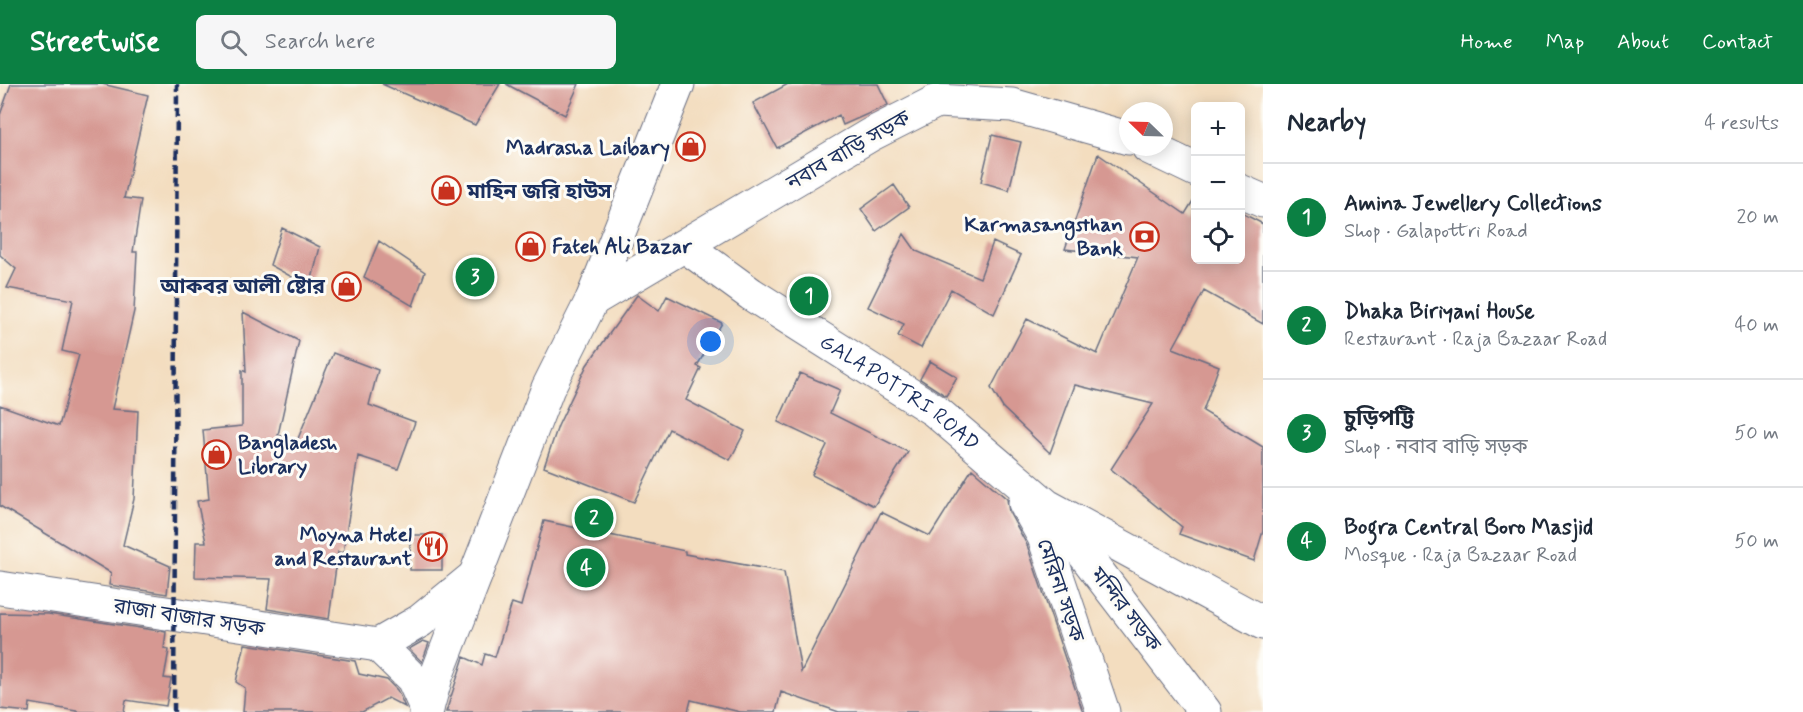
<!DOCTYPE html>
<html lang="en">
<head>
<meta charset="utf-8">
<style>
	body { margin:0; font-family:Mynerve,"Noto Sans Bengali",sans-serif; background:#f6f6f7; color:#1f2937 }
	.controls { position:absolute; right:18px; top:18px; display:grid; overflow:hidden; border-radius:9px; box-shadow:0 3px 15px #0003 }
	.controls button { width:54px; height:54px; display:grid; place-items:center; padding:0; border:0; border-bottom:2px solid #e0e1e3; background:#fff; color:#1f2937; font:30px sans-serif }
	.compass { position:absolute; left:1119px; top:18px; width:54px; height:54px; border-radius:50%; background:#fff; box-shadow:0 3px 15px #0003; rotate:293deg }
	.you { position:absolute; left:711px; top:258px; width:21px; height:21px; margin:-15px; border:4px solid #fff; border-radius:50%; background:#1a73e8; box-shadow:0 0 0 9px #1a73e833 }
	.badge { display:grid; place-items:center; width:39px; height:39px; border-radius:50%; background:#0b8043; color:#fff; font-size:20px; font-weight:700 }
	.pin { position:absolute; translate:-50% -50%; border:3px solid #fff; box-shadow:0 2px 6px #0006 }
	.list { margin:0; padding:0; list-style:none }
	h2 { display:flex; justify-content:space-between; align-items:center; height:78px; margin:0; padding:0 24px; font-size:26px }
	h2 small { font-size:20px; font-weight:400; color:#747a83 }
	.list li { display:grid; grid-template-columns:39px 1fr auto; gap:18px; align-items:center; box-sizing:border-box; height:108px; padding:0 24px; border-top:2px solid #e0e1e3 }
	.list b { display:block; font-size:22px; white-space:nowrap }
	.list p { margin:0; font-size:20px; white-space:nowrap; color:#747a83 }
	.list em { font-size:20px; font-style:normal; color:#747a83 }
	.icon { flex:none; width:33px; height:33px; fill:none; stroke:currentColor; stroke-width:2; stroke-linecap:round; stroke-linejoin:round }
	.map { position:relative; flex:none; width:1263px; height:628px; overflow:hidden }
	header { display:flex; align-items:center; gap:36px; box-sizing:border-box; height:84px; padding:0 30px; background:#0b8043; color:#fff }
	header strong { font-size:28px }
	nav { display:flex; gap:33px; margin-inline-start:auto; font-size:21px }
	.search { width:420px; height:54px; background:#f6f6f7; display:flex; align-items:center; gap:15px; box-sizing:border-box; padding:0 21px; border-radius:9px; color:#747a83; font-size:22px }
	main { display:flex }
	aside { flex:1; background:#fff }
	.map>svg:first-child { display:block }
	.building { fill:#d69892 }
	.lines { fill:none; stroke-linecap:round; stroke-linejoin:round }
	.minor-casing { stroke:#676c80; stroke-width:35 }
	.major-casing { stroke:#676c80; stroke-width:35 }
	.minor { stroke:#fff; stroke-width:33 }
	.major { stroke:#fff; stroke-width:33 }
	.rail { stroke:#1b2f5e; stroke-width:4.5; stroke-dasharray:9 4.5; stroke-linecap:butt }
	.labels { text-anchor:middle; stroke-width:6; stroke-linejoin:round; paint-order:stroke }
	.poi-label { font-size:21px; font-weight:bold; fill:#1b2f5e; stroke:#fdfcf7; text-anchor:end }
	.street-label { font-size:21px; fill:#1b2f5e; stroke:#fdfcf7 }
</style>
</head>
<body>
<header>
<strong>Streetwise</strong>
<div class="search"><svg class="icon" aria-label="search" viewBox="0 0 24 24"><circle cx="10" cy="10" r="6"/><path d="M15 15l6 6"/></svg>Search here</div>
<nav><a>Home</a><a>Map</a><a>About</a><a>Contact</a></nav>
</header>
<main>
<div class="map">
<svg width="1263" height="628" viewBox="0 0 1263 628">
	<rect width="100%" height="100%" fill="#fdfcf7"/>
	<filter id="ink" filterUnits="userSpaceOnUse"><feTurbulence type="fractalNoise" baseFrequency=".0167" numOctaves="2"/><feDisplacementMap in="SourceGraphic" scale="12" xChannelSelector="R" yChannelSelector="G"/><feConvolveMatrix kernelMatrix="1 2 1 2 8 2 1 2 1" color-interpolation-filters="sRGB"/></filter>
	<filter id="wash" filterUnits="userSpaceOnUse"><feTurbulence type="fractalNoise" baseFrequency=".008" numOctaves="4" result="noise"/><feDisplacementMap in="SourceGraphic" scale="24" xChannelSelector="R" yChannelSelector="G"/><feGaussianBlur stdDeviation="1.35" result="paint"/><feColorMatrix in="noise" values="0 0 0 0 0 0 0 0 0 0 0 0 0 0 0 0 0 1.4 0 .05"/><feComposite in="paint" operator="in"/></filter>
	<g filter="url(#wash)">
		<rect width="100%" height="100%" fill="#f3ddbf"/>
		<g id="blocks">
			<!-- building -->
			<path class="building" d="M11,0H102L148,11L124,114L141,116L133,168H137L134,227L112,325L138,327L134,415L123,461L170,482L167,510L109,501L111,489L0,422V321L59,342L79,271L62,267L73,216L7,204L16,185L0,171V31Z
				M382,0H500L475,41Z
				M506,0H579L565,31Z
				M788,0H878L888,21L843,41L839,31L777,64L753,19Z
				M992,51L1021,58L1009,106L981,98Z
				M1098,70L1185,130L1196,112V176H1240V128L1263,140V240L1204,207L1173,264L1219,282L1203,327L1263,363V447L1254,477L1179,450L1182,443L1111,385L1153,320L1075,301L1050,369L1003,324L991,304L1027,235L1097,270L1138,173L1065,165Z
				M894,101L909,123L876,147L861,125Z
				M282,144L320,163L310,203L270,181Z
				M904,150L916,167L980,194L993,158L1021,171L994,230L951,205L921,264L898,252L904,240L868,223Z
				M379,157L425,188L413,222L364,193Z
				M637,211L659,227L667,212L722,239L697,282L701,284L686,316L745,347L730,376L669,345L634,418L544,383L558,342L587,281Z
				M243,228L299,257L278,351L297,357L333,269L378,286L369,321L415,338L398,385L358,372L343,469L338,468L329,535L267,525L271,495L195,493L196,458H206L197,417L209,415L203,346L242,342V286L246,288Z
				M930,277L957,293L946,312L920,295Z
				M800,289L840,306L830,329L908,368L874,422L812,391L827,361L778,338Z
				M972,385L1007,415L1009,428L1027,461L1083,628H839L781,608L776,628H740L691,616L688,628H446L464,573L482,581L485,570L495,573L512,519L521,522L544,437L685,467V470L784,488L801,588L881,428L930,452Z
				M410,451H442V486H410Z
				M0,529L48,530L166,548L164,565L169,566L164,594L171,595L166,622L126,616L124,628H82L30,619L29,628L0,625Z
				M423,557L429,559L422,578L409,565Z
				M245,560L355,577L359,590L387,596L397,606L405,623L388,614L362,628H243L245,604L236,598Z"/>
		</g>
	</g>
	<g filter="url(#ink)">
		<use href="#blocks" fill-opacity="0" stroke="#676c80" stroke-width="1.5"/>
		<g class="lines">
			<defs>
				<g id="minor">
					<path d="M1148,63L1196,86"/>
					<path d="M1240,107L1263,117"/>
					<path id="s1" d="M685,162L751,210L934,326L1047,422L1263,539"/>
					<path d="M592,216L870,51L937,17L1012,21L1128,54"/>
					<path d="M1025,419L1044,453L1103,628"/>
					<path d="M1055,432L1205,628"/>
					<path d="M0,504L378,561"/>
					<path d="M378,561L420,537L475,492"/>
					<path d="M378,561L413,595L427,626"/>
				</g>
				<path id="major" d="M426,628L436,593L548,304L592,216L678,0"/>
			</defs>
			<!-- minor casing -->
			<use href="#minor" class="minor-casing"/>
			<!-- major casing -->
			<use href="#major" class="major-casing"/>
			<!-- minor -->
			<use href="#minor" class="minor"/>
			<!-- major -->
			<use href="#major" class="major"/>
			<!-- rail -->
			<path class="rail" d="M174,628L177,0"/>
		</g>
	</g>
	<!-- icons -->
	<defs>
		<symbol id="shop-ring" viewBox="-11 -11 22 22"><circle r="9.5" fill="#fdfcf7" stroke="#c8321e" stroke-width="1.5"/><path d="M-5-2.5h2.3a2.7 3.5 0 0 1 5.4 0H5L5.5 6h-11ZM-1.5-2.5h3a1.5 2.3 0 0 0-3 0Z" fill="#c8321e"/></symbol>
		<symbol id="bank-ring" viewBox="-11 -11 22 22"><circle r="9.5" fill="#fdfcf7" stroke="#c8321e" stroke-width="1.5"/><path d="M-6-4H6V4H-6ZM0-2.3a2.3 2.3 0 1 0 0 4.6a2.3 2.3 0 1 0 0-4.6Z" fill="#c8321e"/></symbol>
		<symbol id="restaurant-ring" viewBox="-11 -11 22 22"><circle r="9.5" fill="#fdfcf7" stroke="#c8321e" stroke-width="1.5"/><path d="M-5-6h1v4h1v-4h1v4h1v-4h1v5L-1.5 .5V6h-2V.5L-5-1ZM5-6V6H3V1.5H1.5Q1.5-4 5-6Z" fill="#c8321e"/></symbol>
	</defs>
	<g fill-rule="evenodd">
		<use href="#shop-ring" x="674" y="46" width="33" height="33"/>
		<use href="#shop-ring" x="430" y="90" width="33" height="33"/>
		<use href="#bank-ring" x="1128" y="136" width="33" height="33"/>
		<use href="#shop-ring" x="514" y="146" width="33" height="33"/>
		<use href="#shop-ring" x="330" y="186" width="33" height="33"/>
		<use href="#shop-ring" x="200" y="354" width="33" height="33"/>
		<use href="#restaurant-ring" x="416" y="446" width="33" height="33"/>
	</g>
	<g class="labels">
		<!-- poi labels -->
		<g class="poi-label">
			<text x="670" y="70">Madrasha Laibary</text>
			<text x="467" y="114" text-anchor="start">মাহিন জরি হাউস</text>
			<text x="1123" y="147">Karmasangsthan<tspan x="1123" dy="24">Bank</tspan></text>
			<text x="552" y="169" text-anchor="start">Fateh Ali Bazar</text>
			<text x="325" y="209">আকবর আলী ষ্টোর</text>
			<text x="238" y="365" text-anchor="start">Bangladesh<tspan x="238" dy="24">Library</tspan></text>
			<text x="412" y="457">Moyna Hotel<tspan x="412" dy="24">and Restaurant</tspan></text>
		</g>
		<!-- street labels -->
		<g class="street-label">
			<text transform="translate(848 66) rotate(-30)" y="7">নবাব বাড়ি সড়ক</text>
			<text dy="7" stroke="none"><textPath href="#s1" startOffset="260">GALAPOTTRI ROAD</textPath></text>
			<text transform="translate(1061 506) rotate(71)" y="7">মেরিনা সড়ক</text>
			<text transform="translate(1126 525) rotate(52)" y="7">মন্দির সড়ক</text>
			<text transform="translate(189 533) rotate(9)" y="7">রাজা বাজার সড়ক</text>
		</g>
	</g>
</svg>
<div class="controls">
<button>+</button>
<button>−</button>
<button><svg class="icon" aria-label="locate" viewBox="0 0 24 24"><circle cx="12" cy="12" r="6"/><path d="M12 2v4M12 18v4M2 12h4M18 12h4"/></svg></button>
</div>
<svg class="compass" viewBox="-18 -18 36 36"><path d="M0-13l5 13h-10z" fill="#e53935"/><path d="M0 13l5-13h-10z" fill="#747a83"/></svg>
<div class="you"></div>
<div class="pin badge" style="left:809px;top:212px">1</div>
<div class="pin badge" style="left:594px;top:434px">2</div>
<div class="pin badge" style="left:475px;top:193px">3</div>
<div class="pin badge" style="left:586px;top:484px">4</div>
</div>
<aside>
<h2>Nearby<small>4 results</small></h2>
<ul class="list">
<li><span class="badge">1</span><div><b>Amina Jewellery Collections</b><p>Shop · Galapottri Road</p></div><em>20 m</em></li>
<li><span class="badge">2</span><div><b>Dhaka Biriyani House</b><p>Restaurant · Raja Bazaar Road</p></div><em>40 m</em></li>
<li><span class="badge">3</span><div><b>চুড়িপট্টি</b><p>Shop · নবাব বাড়ি সড়ক</p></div><em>50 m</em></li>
<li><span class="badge">4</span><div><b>Bogra Central Boro Masjid</b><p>Mosque · Raja Bazaar Road</p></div><em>50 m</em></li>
</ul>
</aside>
</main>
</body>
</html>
